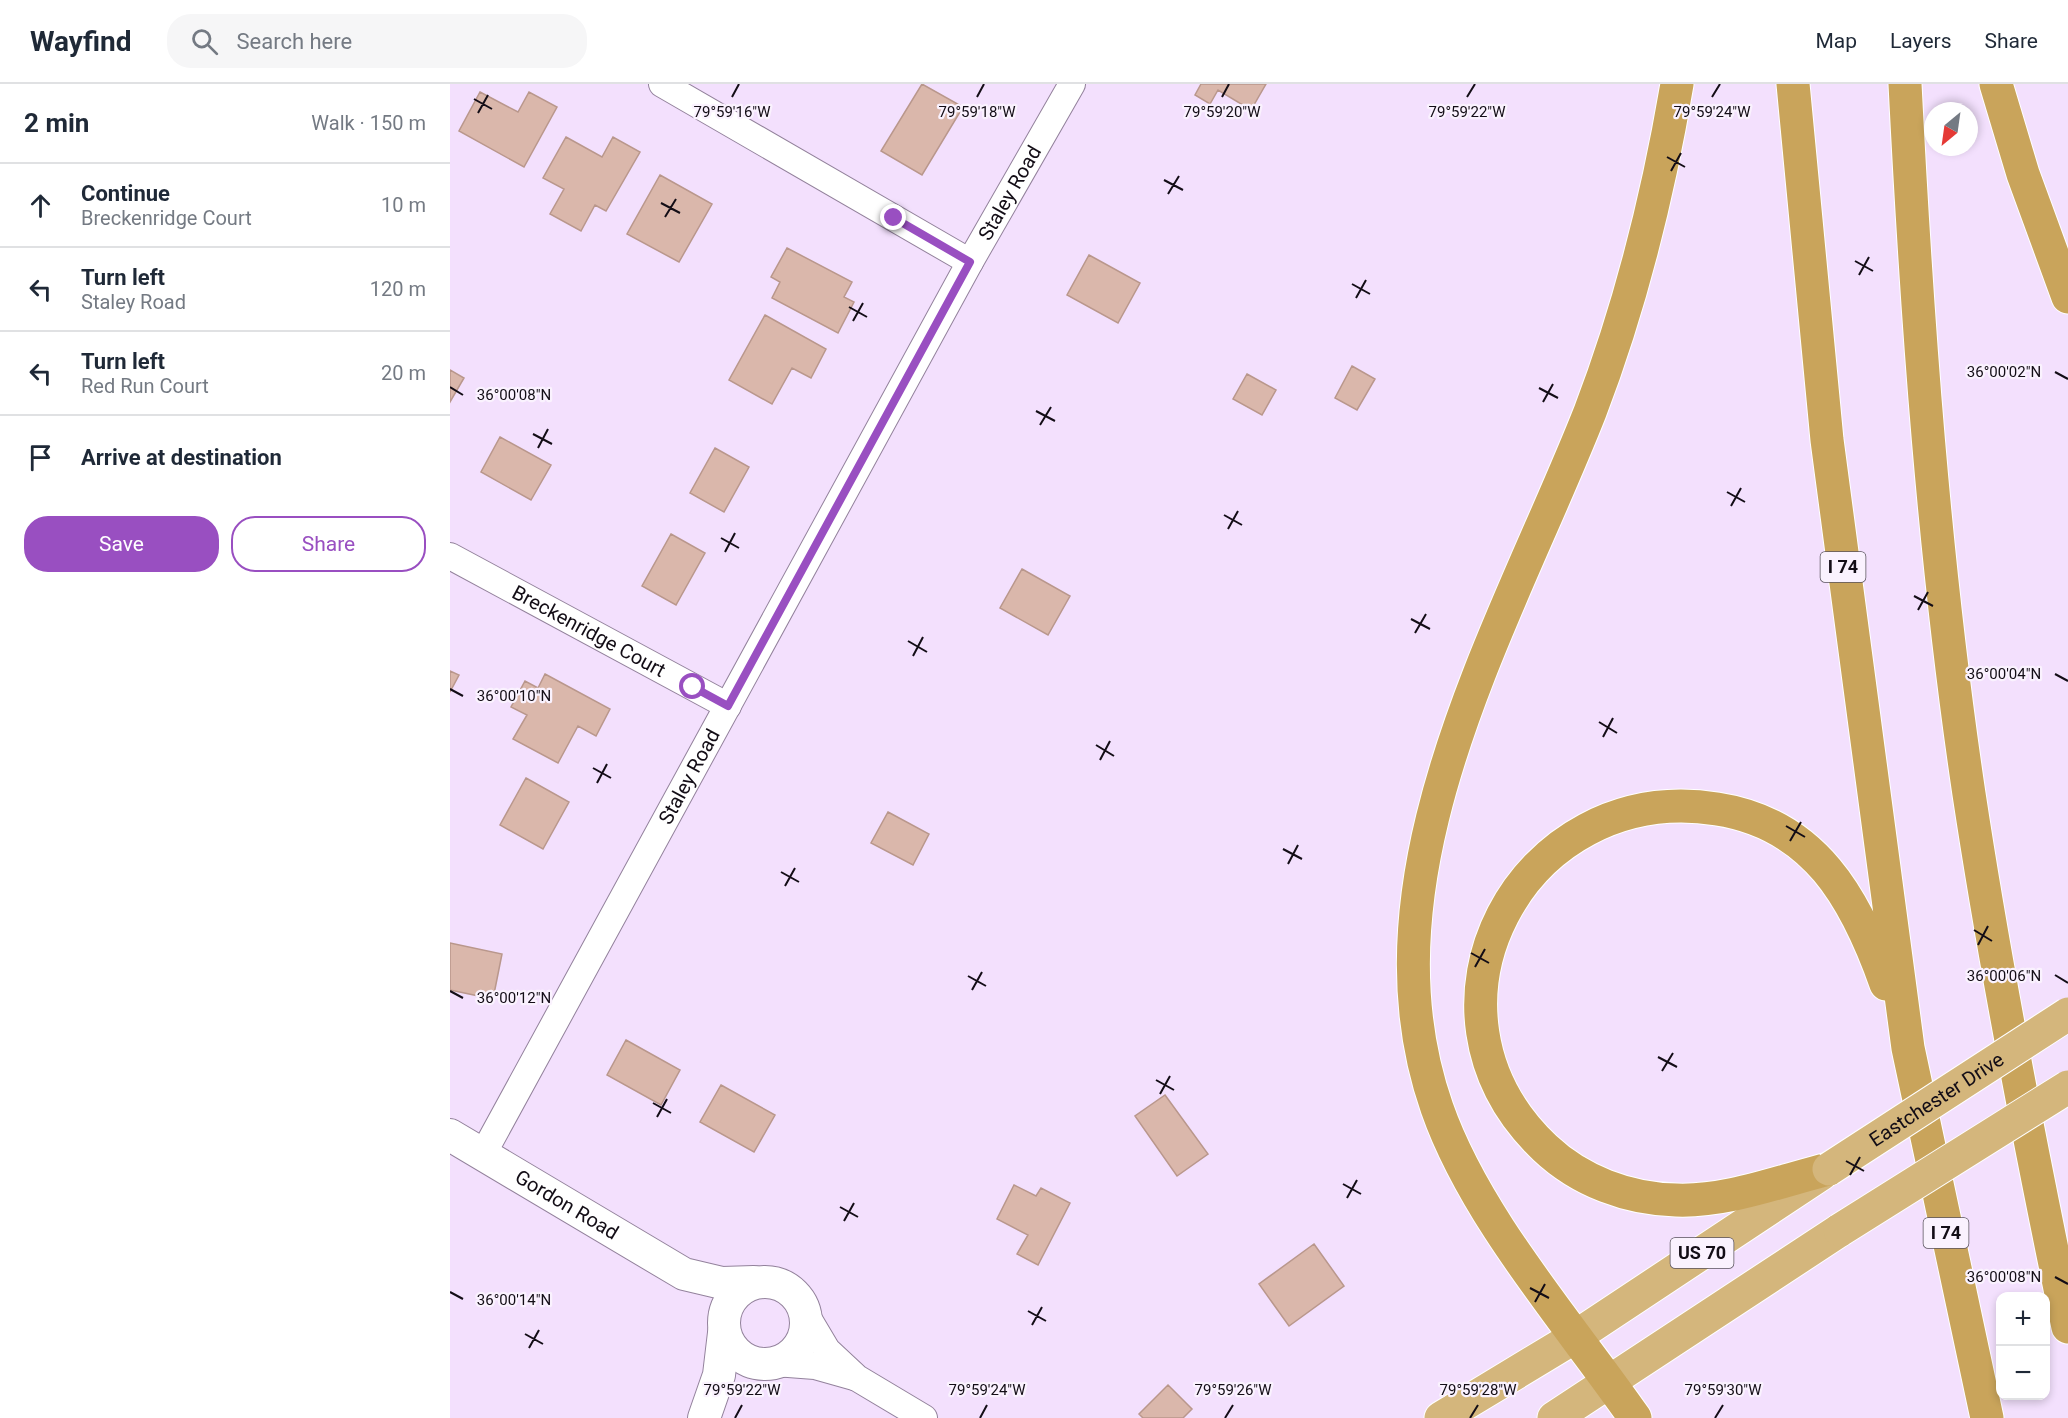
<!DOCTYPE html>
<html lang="en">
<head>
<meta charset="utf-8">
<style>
	body { margin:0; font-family:Roboto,sans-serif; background:#f6f6f7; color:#1f2937 }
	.controls { position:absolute; right:18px; bottom:18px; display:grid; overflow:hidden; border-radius:12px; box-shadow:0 3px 9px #0003 }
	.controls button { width:54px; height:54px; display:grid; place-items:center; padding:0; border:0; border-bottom:2px solid #e0e1e3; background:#fff; color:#1f2937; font:30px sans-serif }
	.compass { position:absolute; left:1474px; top:18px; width:54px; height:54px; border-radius:50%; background:#fff; box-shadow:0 3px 9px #0003; rotate:209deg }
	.stop { position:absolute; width:18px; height:18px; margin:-14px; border:4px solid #994fc1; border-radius:50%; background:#fff }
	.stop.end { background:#994fc1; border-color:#fff; box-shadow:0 2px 6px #0008 }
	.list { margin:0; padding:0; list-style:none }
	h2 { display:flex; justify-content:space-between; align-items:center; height:78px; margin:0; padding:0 24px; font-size:26px }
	h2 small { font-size:20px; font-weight:400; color:#747a83 }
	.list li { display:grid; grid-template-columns:39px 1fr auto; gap:18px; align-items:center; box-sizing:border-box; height:84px; padding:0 24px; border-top:2px solid #e0e1e3 }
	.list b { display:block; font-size:22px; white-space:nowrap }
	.list p { margin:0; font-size:20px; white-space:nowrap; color:#747a83 }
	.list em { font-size:20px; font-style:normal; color:#747a83 }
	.actions { display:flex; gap:12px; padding:18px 24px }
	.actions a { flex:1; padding:14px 0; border:2px solid #994fc1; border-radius:24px; text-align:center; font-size:21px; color:#994fc1 }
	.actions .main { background:#994fc1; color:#fff }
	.icon { flex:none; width:33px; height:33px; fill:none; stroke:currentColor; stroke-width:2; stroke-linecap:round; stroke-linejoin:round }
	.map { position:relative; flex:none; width:1618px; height:1334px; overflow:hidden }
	header { display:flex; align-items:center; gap:36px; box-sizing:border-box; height:84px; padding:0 30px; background:#fff; border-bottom:2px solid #e0e1e3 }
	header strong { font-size:28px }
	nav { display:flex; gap:33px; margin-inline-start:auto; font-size:21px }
	.search { width:420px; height:54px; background:#f6f6f7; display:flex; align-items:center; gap:15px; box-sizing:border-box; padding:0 21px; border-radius:24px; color:#747a83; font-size:22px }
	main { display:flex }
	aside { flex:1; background:#fff }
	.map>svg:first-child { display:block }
	.building { fill:#dab7ab; stroke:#b9978c; stroke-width:1.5 }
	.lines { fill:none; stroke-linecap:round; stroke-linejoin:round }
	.minor-casing { stroke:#93829c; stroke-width:28 }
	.tertiary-casing { stroke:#93829c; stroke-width:34 }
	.trunk-casing { stroke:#fff; stroke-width:35 }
	.motorway-casing { stroke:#fff; stroke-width:35 }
	.minor { stroke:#fff; stroke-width:26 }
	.tertiary { stroke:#fff; stroke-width:32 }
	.trunk { stroke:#d4b67c; stroke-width:33 }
	.motorway { stroke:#c9a45b; stroke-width:33 }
	.trunk-bridge-casing { stroke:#fff; stroke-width:35; stroke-linecap:butt }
	.trunk-bridge { stroke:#d4b67c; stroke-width:33 }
	.route { stroke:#994fc1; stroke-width:8 }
	.ticks { fill:none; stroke:#130d16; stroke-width:2 }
	.labels { text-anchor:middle; stroke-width:4.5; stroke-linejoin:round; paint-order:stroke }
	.shield { fill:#faf2fe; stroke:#58525c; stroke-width:1.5 }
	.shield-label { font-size:18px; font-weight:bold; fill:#130d16 }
	.street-label { font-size:20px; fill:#130d16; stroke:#faf2fe }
	.ticks-label { font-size:15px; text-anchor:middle; fill:#130d16; stroke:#faf2fe; stroke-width:4.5; stroke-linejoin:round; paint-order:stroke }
</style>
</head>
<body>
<header>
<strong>Wayfind</strong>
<div class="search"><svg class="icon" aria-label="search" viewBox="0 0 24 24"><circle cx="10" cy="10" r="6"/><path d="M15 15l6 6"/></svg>Search here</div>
<nav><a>Map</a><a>Layers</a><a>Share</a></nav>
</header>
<main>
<aside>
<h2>2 min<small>Walk · 150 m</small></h2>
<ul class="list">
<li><svg class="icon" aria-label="ahead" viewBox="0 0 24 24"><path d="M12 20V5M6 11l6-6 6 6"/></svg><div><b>Continue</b><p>Breckenridge Court</p></div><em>10 m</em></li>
<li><svg class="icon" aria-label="left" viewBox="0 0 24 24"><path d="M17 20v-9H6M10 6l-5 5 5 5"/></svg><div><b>Turn left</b><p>Staley Road</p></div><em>120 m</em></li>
<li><svg class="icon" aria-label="left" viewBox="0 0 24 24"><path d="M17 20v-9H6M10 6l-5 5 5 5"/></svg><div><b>Turn left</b><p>Red Run Court</p></div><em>20 m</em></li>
<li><svg class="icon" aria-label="arrive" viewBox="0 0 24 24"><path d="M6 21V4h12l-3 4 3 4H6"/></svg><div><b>Arrive at destination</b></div></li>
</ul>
<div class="actions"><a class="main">Save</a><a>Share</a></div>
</aside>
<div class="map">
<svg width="1618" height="1334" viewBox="0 0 1618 1334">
	<rect width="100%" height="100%" fill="#f3e0fd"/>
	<!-- building -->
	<path class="building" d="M472,0L513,23L472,91L431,67Z
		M751,0H816L801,26L768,6L760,20L745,11Z
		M30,8L68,28L79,8L107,23L74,83L9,47Z
		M116,53L152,73L163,53L190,68L156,127L145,121L131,147L100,130L114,105L93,94Z
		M210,91L262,120L229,178L177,150Z
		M337,164L402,198L394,213L404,218L388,249L322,214L330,198L321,193Z
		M639,171L690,199L668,239L617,211Z
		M315,231L376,265L361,294L342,284L322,320L279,296Z
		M902,282L925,295L907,326L885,314Z
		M0,286L14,294L0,318Z
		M797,290L826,306L812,331L783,315Z
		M50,353L101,381L81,416L31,388Z
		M265,364L299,383L274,428L240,409Z
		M221,450L255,469L226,521L192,502Z
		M572,485L620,512L598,551L550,524Z
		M0,587L9,591L0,608Z
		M95,590L160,625L146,652L128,642L108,679L63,655L77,631L61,623L75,597L88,604Z
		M76,694L119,718L93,765L50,741Z
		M438,728L479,750L463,781L421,759Z
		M0,859L52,870L43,915L0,906Z
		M176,956L230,986L211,1021L157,991Z
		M271,1001L325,1031L304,1068L250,1038Z
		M715,1011L758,1070L727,1092L685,1032Z
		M564,1101L586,1112L591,1104L620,1119L588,1181L567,1170L578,1151L547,1135Z
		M864,1160L894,1202L839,1242L809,1200Z
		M718,1301L742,1325L733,1334H693L689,1330Z"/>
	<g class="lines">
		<defs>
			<g id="minor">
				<path d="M212,0L520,178"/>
				<path id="s1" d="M0,472L278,622"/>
				<path id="s2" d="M33,1070L520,178L622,0"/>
				<path d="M355,1229L377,1266L407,1294L474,1334"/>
				<path d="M325,1279L365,1282L404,1293"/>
			</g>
			<g id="tertiary">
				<path id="s3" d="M0,1051L234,1190L272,1199L304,1198"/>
				<circle cx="315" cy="1239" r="41"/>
				<path d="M254,1334L269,1291L274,1249"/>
			</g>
			<path id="trunk" d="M991,1334L1125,1253L1371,1090
				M1104,1334L1390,1146"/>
			<path id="motorway" d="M1343,0L1377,356L1458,964L1537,1334
				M1455,0C1467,237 1484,475 1519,710C1546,888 1581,1066 1618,1243
				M1546,0L1573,90L1618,213
				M1379,1085C1330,1097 1277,1118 1226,1116C1178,1115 1130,1097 1095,1064C949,926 1071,694 1267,725C1365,740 1406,815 1436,900
				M1185,1334C1119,1239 1025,1133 987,1024C905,790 1056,541 1140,328C1181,221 1208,112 1227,0"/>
		</defs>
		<!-- minor casing -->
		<use href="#minor" class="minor-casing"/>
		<!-- tertiary casing -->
		<use href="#tertiary" class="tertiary-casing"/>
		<!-- trunk casing -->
		<use href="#trunk" class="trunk-casing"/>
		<!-- motorway casing -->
		<use href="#motorway" class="motorway-casing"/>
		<!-- minor -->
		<use href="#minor" class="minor"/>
		<!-- tertiary -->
		<use href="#tertiary" class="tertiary"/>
		<!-- trunk -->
		<use href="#trunk" class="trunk"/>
		<!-- motorway -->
		<use href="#motorway" class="motorway"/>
		<defs>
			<g id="trunk-bridge">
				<path id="s4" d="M1379,1085L1618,930"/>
				<path d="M1390,1146L1618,1003"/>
			</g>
		</defs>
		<!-- trunk-bridge casing -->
		<use href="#trunk-bridge" class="trunk-bridge-casing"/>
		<!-- trunk-bridge -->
		<use href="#trunk-bridge" class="trunk-bridge"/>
	</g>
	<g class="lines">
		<!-- route -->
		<path class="route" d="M243,603L278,622L520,178L444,134"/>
	</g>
	<!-- ticks -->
	<path class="ticks" d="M282,13L289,0M527,13L534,0M772,13L779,0M1017,13L1025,0M1262,13L1270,0M24,15L42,25M28,29L38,11M1217,73L1235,83M1221,87L1231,69M714,96L733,106M718,110L729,92M211,119L230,129M215,133L226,115M1405,177L1423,187M1409,191L1419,173M902,200L920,210M906,214L916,196M399,223L417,233M403,237L413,219M1605,288L1618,295M0,303L13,311M1089,304L1108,314M1093,318L1103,300M586,327L605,337M590,341L601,323M83,350L102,360M88,364L98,345M1277,408L1295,418M1281,422L1291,404M774,431L792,441M778,445L788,427M271,454L289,464M275,468L285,449M1464,512L1483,522M1468,526L1478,508M961,535L980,545M965,549L976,530M458,557L477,568M463,572L473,553M1605,590L1618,597M0,605L13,612M1149,638L1167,649M1153,653L1163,634M646,661L664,672M650,676L660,657M143,684L161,694M147,699L157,680M1336,742L1355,753M1340,757L1351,738M833,765L852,775M838,780L848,761M331,788L349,798M335,802L345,784M1524,846L1542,857M1528,861L1538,842M1021,869L1039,879M1025,883L1035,865M1605,891L1618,899M518,892L536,902M522,906L532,888M0,907L13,914M1208,973L1227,983M1212,987L1223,969M706,996L724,1006M710,1010L720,992M203,1019L221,1029M207,1033L217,1015M1396,1077L1414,1087M1400,1091L1410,1073M893,1100L911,1110M897,1114L907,1096M390,1123L408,1133M394,1137L404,1119M1605,1193L1618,1200M1080,1204L1099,1214M0,1208L13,1215M1085,1218L1095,1200M578,1227L596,1237M582,1241L592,1223M75,1250L93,1260M79,1264L89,1246M285,1334L292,1321M530,1334L537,1321M775,1334L783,1321M1020,1334L1028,1321M1265,1334L1273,1321"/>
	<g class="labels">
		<!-- shield labels -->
		<g class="shield">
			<rect x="1370.5" y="468" width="45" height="30" rx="4.5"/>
			<rect x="1473.5" y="1134" width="45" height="30" rx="4.5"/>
			<rect x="1220.5" y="1154" width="63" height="30" rx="4.5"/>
		</g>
		<g class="shield-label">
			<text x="1393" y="489">I 74</text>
			<text x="1496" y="1155">I 74</text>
			<text x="1252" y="1175">US 70</text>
		</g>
		<!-- street labels -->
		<g class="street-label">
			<text dy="7" stroke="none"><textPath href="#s2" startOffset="1096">Staley Road</textPath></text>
			<text dy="7" stroke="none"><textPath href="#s1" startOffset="158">Breckenridge Court</textPath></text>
			<text dy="7" stroke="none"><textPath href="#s2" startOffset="430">Staley Road</textPath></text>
			<text dy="7" stroke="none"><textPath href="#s4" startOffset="128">Eastchester Drive</textPath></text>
			<text dy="7" stroke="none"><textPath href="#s3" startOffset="136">Gordon Road</textPath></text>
		</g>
	</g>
	<g class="ticks-label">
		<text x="282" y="33">79°59'16"W</text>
		<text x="527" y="33">79°59'18"W</text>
		<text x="772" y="33">79°59'20"W</text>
		<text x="1017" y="33">79°59'22"W</text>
		<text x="1262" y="33">79°59'24"W</text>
		<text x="1554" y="293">36°00'02"N</text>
		<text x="64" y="316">36°00'08"N</text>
		<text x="1554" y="595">36°00'04"N</text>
		<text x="64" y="617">36°00'10"N</text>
		<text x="1554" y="897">36°00'06"N</text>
		<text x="64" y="919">36°00'12"N</text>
		<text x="1554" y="1198">36°00'08"N</text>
		<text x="64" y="1221">36°00'14"N</text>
		<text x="292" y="1311">79°59'22"W</text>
		<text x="537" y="1311">79°59'24"W</text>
		<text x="783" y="1311">79°59'26"W</text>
		<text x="1028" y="1311">79°59'28"W</text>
		<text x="1273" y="1311">79°59'30"W</text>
	</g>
</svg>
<div class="controls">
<button>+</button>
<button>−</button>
</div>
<svg class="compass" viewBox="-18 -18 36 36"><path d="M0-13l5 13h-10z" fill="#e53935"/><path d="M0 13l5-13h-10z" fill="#747a83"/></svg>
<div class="stop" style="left:243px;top:603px"></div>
<div class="stop end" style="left:444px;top:134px"></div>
</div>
</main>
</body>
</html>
